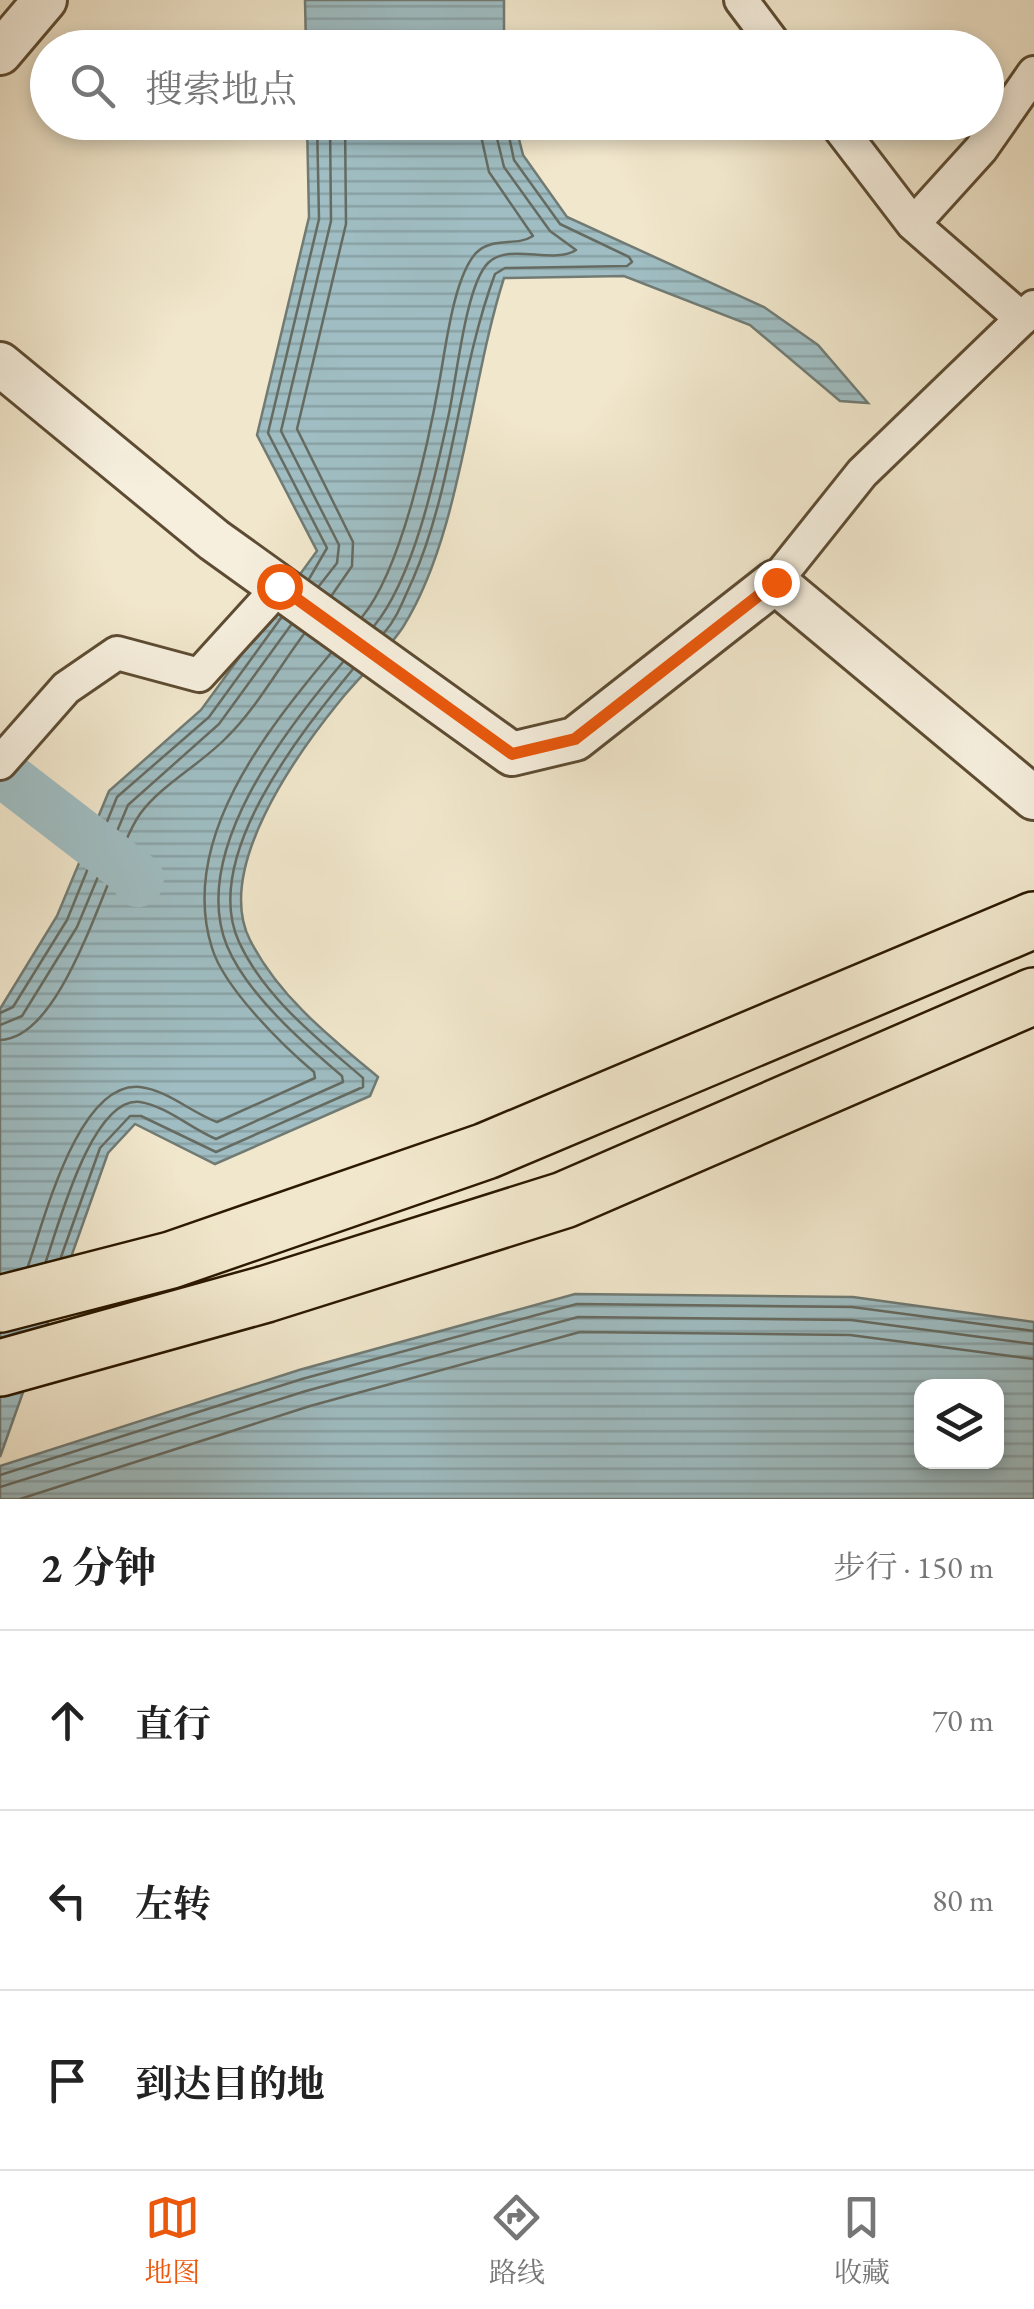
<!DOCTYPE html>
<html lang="zh">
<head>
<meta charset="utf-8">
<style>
	body { margin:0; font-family:"EB Garamond","Noto Serif SC",serif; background:#f6f6f6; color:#222 }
	.controls { position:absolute; right:30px; bottom:30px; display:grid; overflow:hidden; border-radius:20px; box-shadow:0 5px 15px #0003 }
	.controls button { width:90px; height:90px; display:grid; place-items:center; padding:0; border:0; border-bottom:2px solid #e0e0e0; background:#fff; color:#222; font:50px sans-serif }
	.stop { position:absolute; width:30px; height:30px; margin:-22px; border:8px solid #ea580c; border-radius:50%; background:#fff }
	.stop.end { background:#ea580c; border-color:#fff; box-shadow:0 2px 10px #0008 }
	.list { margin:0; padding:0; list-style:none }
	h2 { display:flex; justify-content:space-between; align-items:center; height:130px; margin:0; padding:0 40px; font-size:42px }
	h2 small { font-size:32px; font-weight:400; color:#767676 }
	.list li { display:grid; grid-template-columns:65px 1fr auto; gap:30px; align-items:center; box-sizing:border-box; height:180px; padding:0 40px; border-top:2px solid #e0e0e0 }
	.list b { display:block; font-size:38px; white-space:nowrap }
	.list em { font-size:32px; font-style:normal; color:#767676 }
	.icon { flex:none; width:55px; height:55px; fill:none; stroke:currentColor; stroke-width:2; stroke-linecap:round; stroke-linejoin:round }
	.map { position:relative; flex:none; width:1034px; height:1499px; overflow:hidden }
	.search { position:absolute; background:#fff; box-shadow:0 5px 15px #0003; left:30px; right:30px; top:30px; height:110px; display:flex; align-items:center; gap:25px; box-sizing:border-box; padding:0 35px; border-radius:55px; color:#767676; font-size:38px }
	.sheet { height:670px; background:#fff }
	nav { display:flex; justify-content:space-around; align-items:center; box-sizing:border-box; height:140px; border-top:2px solid #e0e0e0; background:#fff; font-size:28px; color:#767676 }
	nav a { display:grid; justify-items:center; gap:5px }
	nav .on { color:#ea580c }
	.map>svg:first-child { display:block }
	.water { fill:url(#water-rules); stroke:#717b74; stroke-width:2.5; fill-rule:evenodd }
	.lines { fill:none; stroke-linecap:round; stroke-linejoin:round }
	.shore { stroke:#666b61; stroke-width:2.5 }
	.river { stroke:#9fbdc2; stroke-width:50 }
	.minor-casing { stroke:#5d4c33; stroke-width:38 }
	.tertiary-casing { stroke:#5d4c33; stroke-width:48 }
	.trunk-casing { stroke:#2c1900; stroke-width:60 }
	.minor { stroke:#f6efde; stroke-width:32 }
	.tertiary { stroke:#f6efde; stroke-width:42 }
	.trunk { stroke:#f1e7cc; stroke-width:55 }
	.route { stroke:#ea580c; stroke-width:12 }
</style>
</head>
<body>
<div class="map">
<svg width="1034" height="1499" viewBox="0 0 1034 1499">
	<defs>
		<pattern id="water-rules" width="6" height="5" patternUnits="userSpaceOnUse" patternTransform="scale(2.5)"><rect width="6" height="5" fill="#9fbdc2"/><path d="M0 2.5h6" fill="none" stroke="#89a2a5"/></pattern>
	</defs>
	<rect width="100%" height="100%" fill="#f1e7cc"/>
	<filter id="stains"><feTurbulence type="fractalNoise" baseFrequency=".002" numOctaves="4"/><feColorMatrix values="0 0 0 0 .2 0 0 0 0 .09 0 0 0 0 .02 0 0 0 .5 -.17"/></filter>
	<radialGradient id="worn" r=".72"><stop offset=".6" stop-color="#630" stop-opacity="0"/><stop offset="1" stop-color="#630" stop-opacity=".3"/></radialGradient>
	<!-- water -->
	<path class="water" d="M305,0H504V47H306Z
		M307,123H515L523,155L567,217L764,307L818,345L868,403L840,401L750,325L624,276L504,278C470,383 461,535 403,627C385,654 359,677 339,702C296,755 214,869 250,940C279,997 330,1037 378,1077L370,1096L215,1164L135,1124L108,1153L0,1457V1009L57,916L109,791L201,710L317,551L257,435L309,217Z
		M575,1294L853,1297L1034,1322V1499H0V1466L299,1370ZM922,1386H996V1462H922Z"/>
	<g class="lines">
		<!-- shore -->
		<path class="shore" d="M309,579L327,548L268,433L319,219L317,122
			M319,586L337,563L339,545L281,431L331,221L330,122
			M332,595L352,566L353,542L297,429L346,224L345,122
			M362,617C402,569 429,440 440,378C446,345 454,277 476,253C493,236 516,247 533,236L489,172L478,122
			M374,626C413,579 435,478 448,418C456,384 465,286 488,263C509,242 553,265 576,250L550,231L504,167L493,122
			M384,633C398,617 404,598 413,579C455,481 458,373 495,274L505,268L627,266L632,262L629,257L560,224L514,160L506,122
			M0,1013L13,1007L67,920L117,797L209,717L281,618
			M0,1025L22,1016L77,927L128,805L219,724L291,625
			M0,1040C68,1038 108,860 140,814C161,785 201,764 226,738C256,709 279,667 304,634
			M61,1257L100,1148L130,1116H141L216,1152L363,1087V1078C319,1040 264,997 239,942C200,857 302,731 353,669
			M46,1261C58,1227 92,1096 140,1102C166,1106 192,1129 216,1139L343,1082L342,1076C303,1043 247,994 227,946C189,852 286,729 343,662
			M28,1266C44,1221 78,1081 140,1087C167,1090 192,1113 217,1122L315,1078L314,1072C283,1046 224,988 212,948C178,840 266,731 331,653
			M0,1475L302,1379L577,1304L852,1307L1034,1331
			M0,1487L306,1391L578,1317L851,1320L1034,1344
			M20,1499L310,1406L580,1332L850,1335L1034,1359"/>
		<!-- river -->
		<path class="river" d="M0,771L139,878L138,882"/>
		<defs>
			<path id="minor" d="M741,0L777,48
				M835,122L913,224L1022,319
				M913,224L981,149L1034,73
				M775,582L862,473L1034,307
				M0,763L66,688L117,653L199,675L279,587"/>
			<path id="tertiary" d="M0,53L45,0
				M0,364L214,540L512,754L575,739L775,582L1034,798"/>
			<path id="trunk" d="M0,1304L171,1260L486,1151L1034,920
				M0,1368L266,1294L564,1200L1034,996"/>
		</defs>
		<!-- minor casing -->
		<use href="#minor" class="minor-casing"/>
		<!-- tertiary casing -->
		<use href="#tertiary" class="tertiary-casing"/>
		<!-- trunk casing -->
		<use href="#trunk" class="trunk-casing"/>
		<!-- minor -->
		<use href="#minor" class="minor"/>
		<!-- tertiary -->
		<use href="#tertiary" class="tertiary"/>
		<!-- trunk -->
		<use href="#trunk" class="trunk"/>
	</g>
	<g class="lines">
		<!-- route -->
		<path class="route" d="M279,586L512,754L575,739L776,582"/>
	</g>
	<rect width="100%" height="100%" filter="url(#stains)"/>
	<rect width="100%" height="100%" fill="url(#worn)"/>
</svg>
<div class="controls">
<button><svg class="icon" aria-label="layers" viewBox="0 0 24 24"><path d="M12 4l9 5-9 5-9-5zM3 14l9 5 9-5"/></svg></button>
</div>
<div class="stop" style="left:279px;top:586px"></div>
<div class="stop end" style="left:776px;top:582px"></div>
<div class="search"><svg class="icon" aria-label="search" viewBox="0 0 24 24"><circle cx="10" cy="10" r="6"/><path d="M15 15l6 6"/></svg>搜索地点</div>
</div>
<section class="sheet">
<h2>2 分钟<small>步行 · 150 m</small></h2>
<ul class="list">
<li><svg class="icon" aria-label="ahead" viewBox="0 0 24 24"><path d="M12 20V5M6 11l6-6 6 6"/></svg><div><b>直行</b></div><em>70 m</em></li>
<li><svg class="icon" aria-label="left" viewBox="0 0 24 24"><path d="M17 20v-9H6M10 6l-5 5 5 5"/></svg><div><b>左转</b></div><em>80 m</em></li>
<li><svg class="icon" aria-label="arrive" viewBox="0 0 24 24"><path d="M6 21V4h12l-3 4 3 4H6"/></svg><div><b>到达目的地</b></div></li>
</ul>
</section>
<nav>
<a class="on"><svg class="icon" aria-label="map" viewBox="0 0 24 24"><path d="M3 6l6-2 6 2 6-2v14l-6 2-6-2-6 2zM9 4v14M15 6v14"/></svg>地图</a>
<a><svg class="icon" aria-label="directions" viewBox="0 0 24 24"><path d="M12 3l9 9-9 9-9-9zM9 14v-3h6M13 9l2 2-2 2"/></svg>路线</a>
<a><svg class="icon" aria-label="saved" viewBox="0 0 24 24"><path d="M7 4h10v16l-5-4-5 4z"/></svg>收藏</a>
</nav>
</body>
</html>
